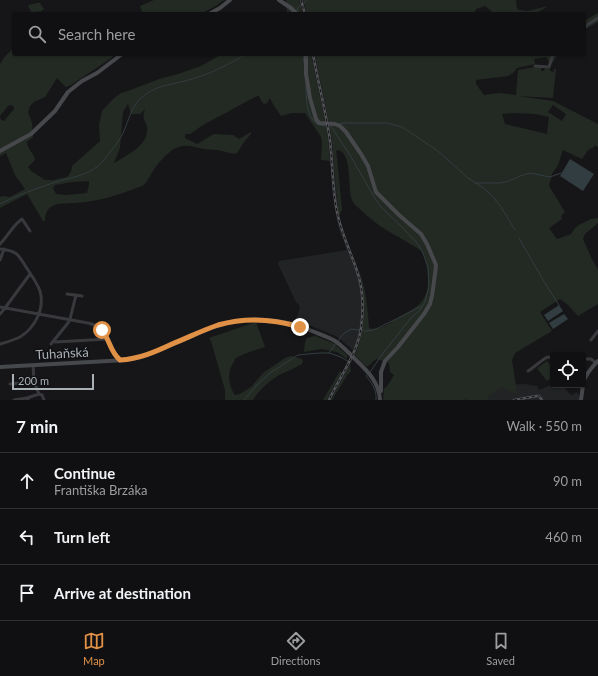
<!DOCTYPE html>
<html lang="en">
<head>
<meta charset="utf-8">
<style>
	body { margin:0; font-family:Lato,sans-serif; background:#1e1e20; color:#f1f3f6 }
	.controls { position:absolute; right:12px; bottom:12px; display:grid; overflow:hidden; border-radius:4px; box-shadow:0 1px 3px #0004 }
	.controls button { width:36px; height:36px; display:grid; place-items:center; padding:0; border:0; border-bottom:1px solid #303032; background:#101012; color:#f1f3f6; font:20px sans-serif }
	.scale { position:absolute; left:12px; bottom:10px; width:82px; box-sizing:border-box; padding-left:4px; border:2px solid #a9b0b6; border-top:0; font-size:11px; line-height:14px; white-space:nowrap; color:#a9b0b6; -webkit-text-stroke:3px #111113; paint-order:stroke }
	.stop { position:absolute; width:12px; height:12px; margin:-9px; border:3px solid #e09146; border-radius:50%; background:#fff }
	.stop.end { background:#e09146; border-color:#fff; box-shadow:0 1px 4px #0008 }
	.list { margin:0; padding:0; list-style:none }
	h2 { display:flex; justify-content:space-between; align-items:center; height:52px; margin:0; padding:0 16px; font-size:17px }
	h2 small { font-size:13px; font-weight:400; color:#9c9d9f }
	.list li { display:grid; grid-template-columns:26px 1fr auto; gap:12px; align-items:center; box-sizing:border-box; height:56px; padding:0 16px; border-top:1px solid #303032 }
	.list b { display:block; font-size:15px; white-space:nowrap }
	.list p { margin:0; font-size:13px; white-space:nowrap; color:#9c9d9f }
	.list em { font-size:13px; font-style:normal; color:#9c9d9f }
	.icon { flex:none; width:22px; height:22px; fill:none; stroke:currentColor; stroke-width:2; stroke-linecap:round; stroke-linejoin:round }
	.map { position:relative; flex:none; width:598px; height:400px; overflow:hidden }
	.search { position:absolute; background:#101012; box-shadow:0 1px 3px #0004; left:12px; right:12px; top:12px; height:44px; display:flex; align-items:center; gap:10px; box-sizing:border-box; padding:0 14px; border-radius:4px; color:#9c9d9f; font-size:15px }
	.sheet { height:220px; background:#101012 }
	nav { display:flex; justify-content:space-around; align-items:center; box-sizing:border-box; height:56px; border-top:1px solid #303032; background:#101012; font-size:11px; color:#9c9d9f }
	nav a { display:grid; justify-items:center; gap:2px }
	nav .on { color:#e09146 }
	.map>svg:first-child { display:block }
	.built { fill:#222325 }
	.green { fill:#232a23; fill-rule:evenodd }
	.water { fill:#323d41 }
	.lines { fill:none; stroke-linecap:round; stroke-linejoin:round }
	.stream { stroke:#323d41; stroke-width:1 }
	.street { stroke:#38393c; stroke-width:3 }
	.secondary { stroke:#46484c; stroke-width:4 }
	.rail-casing { stroke:#515357; stroke-width:2.5 }
	.rail { stroke:#111113; stroke-width:1; stroke-dasharray:3; stroke-linecap:butt }
	.route { stroke:#e09146; stroke-width:5 }
	.labels { text-anchor:middle; stroke-width:3.5; stroke-linejoin:round; paint-order:stroke }
	.street-label { font-size:13px; fill:#a9b0b6; stroke:#111113 }
</style>
</head>
<body>
<div class="map">
<svg width="598" height="400" viewBox="0 0 598 400">
	<rect width="100%" height="100%" fill="#161618"/>
	<!-- built -->
	<path class="built" d="M311,54H315L330,128L334,160L337,201L339,216L344,233L360,274L364,299V314L363,327L358,346L354,357L331,400H327L332,389L342,373L353,350L336,336L296,320L299,311L300,306L296,302L278,264L279,261L347,250L338,226L335,210L327,129Z
		M524,384L537,386L539,390L553,384V385H562L569,393L572,395L577,392L579,396V400H486L487,395L504,385Z"/>
	<!-- green -->
	<path class="green" d="M154,0H224L217,5L201,14H143L140,6Z
		M286,0H299L303,14H287Z
		M303,0H516L517,9L519,10L528,11L548,6L535,14H495L485,6L476,9L474,14H307Z
		M37,3H40L44,9L40,12L37,11L35,14H32L28,5Z
		M598,13V22L584,30V21Z
		M14,47V54H115L110,59L71,85L66,87L57,78L45,97L34,102L30,106L28,112L32,123L33,137L27,142C27,149 34,153 35,160L28,167L31,171L45,180H53L67,177C70,174 72,170 72,166L100,141L99,125L102,111L113,99L121,93L128,91L159,79L178,74L201,66L222,54H311L327,129L330,161L321,160L322,143L321,137L305,113H292L281,116L273,104L270,98L267,103L264,104L262,102L259,96H257L203,125L190,134H185V138L197,144L214,134L233,135L239,139L251,132V134L244,142L237,153C231,155 228,152 222,151C216,149 210,150 204,149C193,147 185,143 174,149C166,154 158,163 153,171C149,177 148,182 142,186C120,194 99,202 75,203C68,204 57,202 51,207C46,210 45,216 45,221H43L27,194L0,208V197L4,196L10,197L25,189L15,175L6,153L0,156V117L1,120L4,121L14,109V107L11,105L8,106L0,116V64L3,59ZM128,104L131,114H140L145,109C144,112 143,116 144,119C145,122 147,125 147,128C149,145 127,155 114,163L120,148L123,112ZM89,181V185L87,193L66,195L56,194L53,188L55,185L72,182Z
		M315,54H558L551,65L546,57L534,59L535,64L517,68L513,73L508,76L476,80V84L484,95L499,93L516,95L518,70L535,67H541V71H544L545,68L550,69V71L554,72V69H556L553,98L518,96L553,101L598,124V147L595,145L594,147L588,150L582,159L563,150L558,165L552,174L549,186L565,212L561,216L562,219L549,228L557,239L571,234L575,228L579,225L591,219L598,218V223L585,234L583,239L592,259L598,270V304L578,316L568,305L560,299L540,312L552,331L515,353L512,360L517,393H512L502,387L488,396L487,400H467L466,399L465,400H383L384,389L388,385L394,375L390,372L389,363L376,359L367,367L355,355C366,327 365,303 360,273C366,291 368,309 369,328C380,331 391,323 399,317C408,312 421,306 425,296C428,291 428,284 428,278C428,270 427,256 420,250C416,247 411,245 407,242C391,233 375,224 362,211C359,208 353,204 352,200C347,188 353,153 338,150L336,151L337,158L342,210L339,216C335,187 335,158 330,130C326,104 319,79 315,54ZM553,105L566,114L562,121L548,112ZM514,113L536,114L549,117L547,134L505,124L502,114Z
		M256,322L265,347C258,349 240,355 235,359C235,360 233,364 232,365C227,374 229,387 235,395L240,394L251,387L263,373L285,358L291,356L302,359L303,361L302,364C295,368 288,371 281,374C270,380 259,390 253,400H225V390L211,341L209,338Z
		M315,336L333,343L347,355V359L337,352L322,349L304,352L305,342L307,338Z
		M547,361L553,368V376L547,381L537,368Z
		M350,364L351,372L348,374L332,400H331Z
		M340,371L342,373L332,389L327,400H323Z"/>
	<!-- water -->
	<path class="water" d="M570,159L594,174L583,191L560,176Z
		M559,305L563,311L548,321L544,315Z
		M564,314L568,319L553,329L549,323Z"/>
	<g class="lines">
		<!-- stream -->
		<path class="stream" d="M297,11L298,8L306,1V0
			M303,54L304,63
			M306,84C306,96 306,117 317,124C321,126 327,126 331,126L353,160L374,197L381,207L402,227L418,244L423,253L428,268L429,286L425,302L420,310L410,319L384,352L370,372
			M339,124L343,123H387L402,127L438,151L468,178L485,189L493,197L501,207L515,230
			M475,183H501L509,181L520,176L530,173L550,177L561,173
			M0,204C18,195 37,188 56,182C71,177 86,176 98,166C104,161 119,141 122,135C130,119 131,104 146,94C160,84 177,84 192,79C213,73 229,64 247,54
			M519,238L543,280L559,305
			M338,341L343,334L351,329L365,331L374,330L422,306
			M329,353L341,357L349,362
			M368,374L366,376C372,383 377,390 376,400
			M244,400L256,386L270,373L298,355L319,353H329L336,343"/>
		<!-- street -->
		<path class="street" d="M584,27L598,18
			M535,66L549,67L553,54
			M0,244C8,236 13,225 22,219L30,231
			M0,249C19,251 18,255 28,270C32,276 37,283 40,291C45,308 35,328 20,337C14,340 7,342 0,344
			M0,260L4,249
			M67,294L82,296
			M0,307L88,323C113,328 104,348 120,360
			M0,314L5,308L30,274
			M591,340L598,331
			M53,341L55,342L108,339
			M51,344L68,323L70,319L76,295
			M583,362L586,359H591L596,363
			M33,365L34,382L39,394L42,395L44,400
			M528,371C532,369 545,357 548,357C551,357 551,358 553,361
			M10,384L34,382
			M14,400L27,398
			M28,400L27,398L39,394"/>
		<!-- secondary -->
		<path class="secondary" d="M279,0L291,8L297,14
			M209,14L220,8L230,0
			M306,54V74L310,98L316,119L319,123L335,124L340,126L346,132L361,154L368,166L376,192L399,215L421,234L427,244L436,265L435,274L432,296L430,304L424,314L398,347L385,361L381,372V391
			M0,151L31,134L55,111L68,92L82,81L97,73L122,54
			M0,367L126,360C132,359 138,358 144,356C169,348 192,334 217,326C246,316 279,318 307,329C316,333 327,336 335,341C341,345 346,350 351,355C365,369 379,380 380,400
			M583,383C586,374 591,368 598,361
			M581,400L583,385"/>
		<defs>
			<path id="rail" d="M301,0L305,14
				M313,54C318,83 326,111 330,141C333,166 332,192 338,216C342,234 350,251 356,268C363,287 364,308 361,328C357,355 340,376 329,400
				M514,400L537,396H539L542,400"/>
		</defs>
		<!-- rail casing -->
		<use href="#rail" class="rail-casing"/>
		<!-- rail -->
		<use href="#rail" class="rail"/>
	</g>
	<g class="lines">
		<!-- route -->
		<path class="route" d="M102,330C110,340 110,352 120,360C139,359 155,352 172,344C187,338 203,330 218,325C246,317 273,319 300,327"/>
	</g>
	<g class="labels">
		<!-- street labels -->
		<g class="street-label">
			<text transform="translate(62 353) rotate(-3)" y="5">Tuhaňská</text>
		</g>
	</g>
</svg>
<div class="controls">
<button><svg class="icon" aria-label="locate" viewBox="0 0 24 24"><circle cx="12" cy="12" r="6"/><path d="M12 2v4M12 18v4M2 12h4M18 12h4"/></svg></button>
</div>
<div class="scale">200 m</div>
<div class="stop" style="left:102px;top:330px"></div>
<div class="stop end" style="left:300px;top:327px"></div>
<div class="search"><svg class="icon" aria-label="search" viewBox="0 0 24 24"><circle cx="10" cy="10" r="6"/><path d="M15 15l6 6"/></svg>Search here</div>
</div>
<section class="sheet">
<h2>7 min<small>Walk · 550 m</small></h2>
<ul class="list">
<li><svg class="icon" aria-label="ahead" viewBox="0 0 24 24"><path d="M12 20V5M6 11l6-6 6 6"/></svg><div><b>Continue</b><p>Františka Brzáka</p></div><em>90 m</em></li>
<li><svg class="icon" aria-label="left" viewBox="0 0 24 24"><path d="M17 20v-9H6M10 6l-5 5 5 5"/></svg><div><b>Turn left</b></div><em>460 m</em></li>
<li><svg class="icon" aria-label="arrive" viewBox="0 0 24 24"><path d="M6 21V4h12l-3 4 3 4H6"/></svg><div><b>Arrive at destination</b></div></li>
</ul>
</section>
<nav>
<a class="on"><svg class="icon" aria-label="map" viewBox="0 0 24 24"><path d="M3 6l6-2 6 2 6-2v14l-6 2-6-2-6 2zM9 4v14M15 6v14"/></svg>Map</a>
<a><svg class="icon" aria-label="directions" viewBox="0 0 24 24"><path d="M12 3l9 9-9 9-9-9zM9 14v-3h6M13 9l2 2-2 2"/></svg>Directions</a>
<a><svg class="icon" aria-label="saved" viewBox="0 0 24 24"><path d="M7 4h10v16l-5-4-5 4z"/></svg>Saved</a>
</nav>
</body>
</html>
